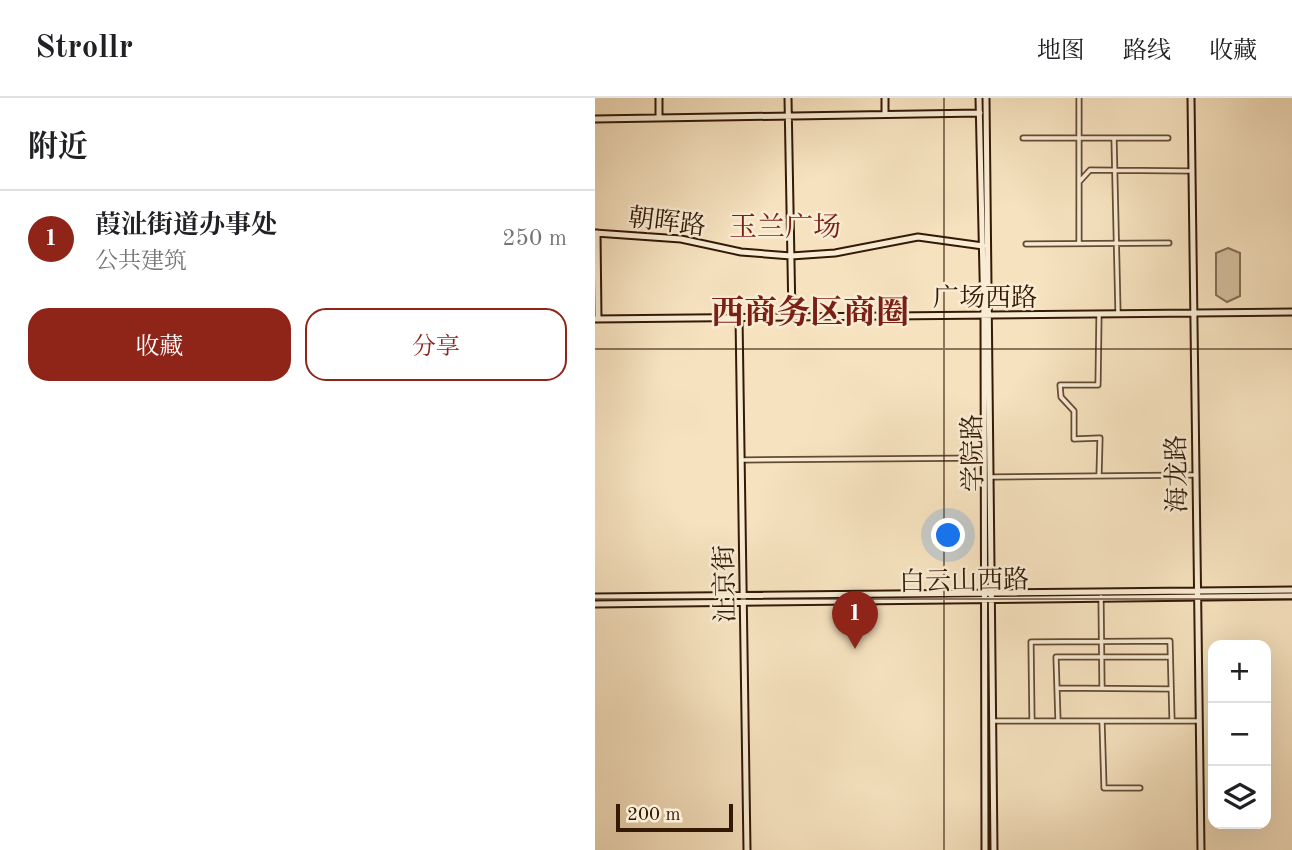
<!DOCTYPE html>
<html lang="zh">
<head>
<meta charset="utf-8">
<style>
	body { margin:0; font-family:"Old Standard TT","Noto Serif SC",serif; background:#f2f2f2; color:#202124 }
	.controls { position:absolute; right:21px; bottom:21px; display:grid; overflow:hidden; border-radius:14px; box-shadow:0 7px 28px #0002 }
	.controls button { width:63px; height:63px; display:grid; place-items:center; padding:0; border:0; border-bottom:2px solid #e0e0e0; background:#fff; color:#202124; font:35px sans-serif }
	.scale { position:absolute; left:21px; bottom:18px; width:117px; box-sizing:border-box; padding-left:7px; border:4px solid #341905; border-top:0; font-size:19px; line-height:24px; white-space:nowrap; color:#341905; -webkit-text-stroke:5px #f9ecd5; paint-order:stroke }
	.you { position:absolute; left:354px; top:438px; width:24px; height:24px; margin:-18px; border:5px solid #fff; border-radius:50%; background:#1a73e8; box-shadow:0 0 0 10px #1a73e833 }
	.badge { display:grid; place-items:center; width:46px; height:46px; border-radius:50%; background:#8f2418; color:#fff; font-size:23px; font-weight:700 }
	.pin { position:absolute; translate:-50% -58px; filter:drop-shadow(0 2px 4px #0008) }
	.pin::after { content:''; position:absolute; top:37px; width:24px; height:21px; background:inherit; clip-path:polygon(0 0,100% 0,50% 100%) }
	.list { margin:0; padding:0; list-style:none }
	h2 { display:flex; justify-content:space-between; align-items:center; height:91px; margin:0; padding:0 28px; font-size:30px }
	h2 small { font-size:23px; font-weight:400; color:#757577 }
	.list li { display:grid; grid-template-columns:46px 1fr auto; gap:21px; align-items:center; box-sizing:border-box; height:98px; padding:0 28px; border-top:2px solid #e0e0e0 }
	.list b { display:block; font-size:26px; white-space:nowrap }
	.list p { margin:0; font-size:23px; white-space:nowrap; color:#757577 }
	.list em { font-size:23px; font-style:normal; color:#757577 }
	.actions { display:flex; gap:14px; padding:21px 28px }
	.actions a { flex:1; padding:16px 0; border:2px solid #8f2418; border-radius:21px; text-align:center; font-size:24px; color:#8f2418 }
	.actions .main { background:#8f2418; color:#fff }
	.icon { flex:none; width:38px; height:38px; fill:none; stroke:currentColor; stroke-width:2; stroke-linecap:round; stroke-linejoin:round }
	.map { position:relative; flex:none; width:697px; height:752px; overflow:hidden }
	header { display:flex; align-items:center; gap:42px; box-sizing:border-box; height:98px; padding:0 35px; background:#fff; border-bottom:2px solid #e0e0e0 }
	header strong { font-size:33px }
	nav { display:flex; gap:38px; margin-inline-start:auto; font-size:24px }
	main { display:flex }
	aside { flex:1; background:#fff }
	.map>svg:first-child { display:block }
	.green { fill:#d5c09f; stroke:#846c52; stroke-width:2 }
	.lines { fill:none; stroke-linecap:round; stroke-linejoin:round }
	.street-casing { stroke:#644b34; stroke-width:7 }
	.secondary-casing { stroke:#341905; stroke-width:9 }
	.street { stroke:#f9ecd5; stroke-width:3.5 }
	.secondary { stroke:#f9ecd5; stroke-width:5 }
	.grid { fill:none; stroke:#341905; stroke-width:2; stroke-opacity:0.55 }
	.labels { text-anchor:middle; stroke-width:5; stroke-linejoin:round; paint-order:stroke }
	.street-label { font-size:26px; fill:#341905; stroke:#f9ecd5 }
	.neighbourhood-label { font-size:28px; fill:#7a1f14; stroke:#f9ecd5 }
	.district-label { font-size:33px; font-weight:bold; fill:#7a1f14; stroke:#f9ecd5 }
</style>
</head>
<body>
<header>
<strong>Strollr</strong>
<nav><a>地图</a><a>路线</a><a>收藏</a></nav>
</header>
<main>
<aside>
<h2>附近<small></small></h2>
<ul class="list">
<li><span class="badge">1</span><div><b>葭沚街道办事处</b><p>公共建筑</p></div><em>250 m</em></li>
</ul>
<div class="actions"><a class="main">收藏</a><a>分享</a></div>
</aside>
<div class="map">
<svg width="697" height="752" viewBox="0 0 697 752">
	<rect width="100%" height="100%" fill="#f6e2bf"/>
	<filter id="stains"><feTurbulence type="fractalNoise" baseFrequency=".00286" numOctaves="4"/><feColorMatrix values="0 0 0 0 .2 0 0 0 0 .09 0 0 0 0 .02 0 0 0 .5 -.17"/></filter>
	<radialGradient id="worn" r=".72"><stop offset=".6" stop-color="#630" stop-opacity="0"/><stop offset="1" stop-color="#630" stop-opacity=".3"/></radialGradient>
	<!-- green -->
	<path class="green" d="M633,150L645,155V198L632,204L621,197V155Z"/>
	<g class="lines">
		<defs>
			<path id="street" d="M428,40H573
				M519,40L523,215
				M485,83L495,72L597,73
				M484,145V0
				M431,146L574,145
				M504,217L503,287H465L466,299L479,313V341L505,340L504,378
				M147,362L389,360
				M397,379L600,377
				M506,499L507,589
				M462,590L576,591
				M399,623H437L436,544L575,543L577,622
				M438,623H604
				M463,623L461,559H575
				M507,623L509,690H545"/>
			<path id="secondary" d="M64,0V20
				M193,0L197,219
				M290,0V16
				M384,0L389,219L390,752
				M391,0L399,752
				M596,0L606,752
				M0,21L385,15
				M0,135L86,141L146,154L196,158L240,155L323,139L388,148
				M2,135L3,221
				M144,219L152,752
				M0,221L697,214
				M0,499L697,492
				M0,506L697,498"/>
		</defs>
		<!-- street casing -->
		<use href="#street" class="street-casing"/>
		<!-- secondary casing -->
		<use href="#secondary" class="secondary-casing"/>
		<!-- street -->
		<use href="#street" class="street"/>
		<!-- secondary -->
		<use href="#secondary" class="secondary"/>
	</g>
	<!-- grid -->
	<path class="grid" d="M349,0V752M0,251H697M0,501H697"/>
	<g class="labels">
		<!-- street labels -->
		<g class="street-label">
			<text transform="translate(72 123) rotate(7)" y="9">朝晖路</text>
			<text x="390" y="208">广场西路</text>
			<text transform="translate(377 355) rotate(-91)" y="9">学院路</text>
			<text transform="translate(581 376) rotate(-91)" y="9">海龙路</text>
			<text transform="translate(369 482) rotate(-1)" y="9">白云山西路</text>
			<text transform="translate(129 486) rotate(-91)" y="9">沚京街</text>
		</g>
		<!-- neighbourhood labels -->
		<g class="neighbourhood-label">
			<text x="190" y="138">玉兰广场</text>
		</g>
		<!-- district labels -->
		<g class="district-label">
			<text x="215" y="225">西商务区商圈</text>
		</g>
	</g>
	<rect width="100%" height="100%" filter="url(#stains)"/>
	<rect width="100%" height="100%" fill="url(#worn)"/>
</svg>
<div class="controls">
<button>+</button>
<button>−</button>
<button><svg class="icon" aria-label="layers" viewBox="0 0 24 24"><path d="M12 4l9 5-9 5-9-5zM3 14l9 5 9-5"/></svg></button>
</div>
<div class="scale">200 m</div>
<div class="you"></div>
<div class="pin badge" style="left:260px;top:551px">1</div>
</div>
</main>
</body>
</html>
